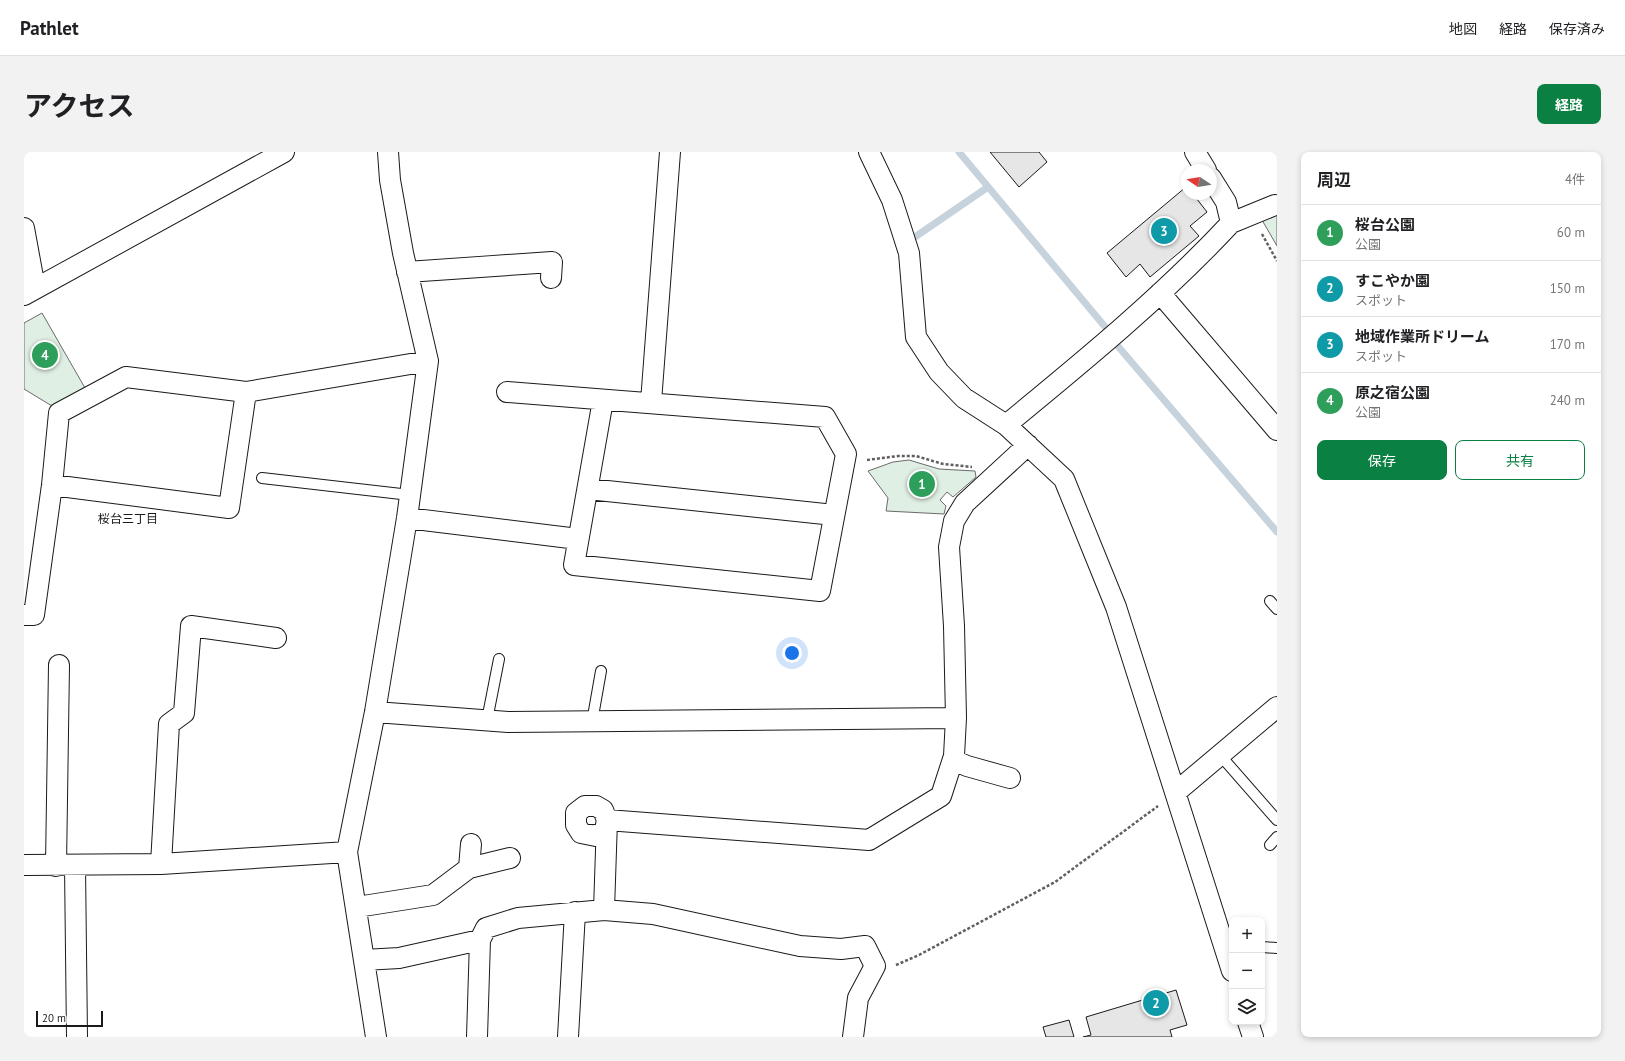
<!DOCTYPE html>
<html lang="ja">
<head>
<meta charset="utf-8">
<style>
	body { margin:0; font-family:"PT Sans","Noto Sans JP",sans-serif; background:#f2f2f2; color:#202124 }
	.controls { position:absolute; right:12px; bottom:12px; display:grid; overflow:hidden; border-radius:8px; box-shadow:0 2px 6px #0003 }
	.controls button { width:36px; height:36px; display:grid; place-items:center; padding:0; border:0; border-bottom:1px solid #e0e0e0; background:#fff; color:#202124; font:20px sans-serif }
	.compass { position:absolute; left:1157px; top:12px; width:36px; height:36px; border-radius:50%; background:#fff; box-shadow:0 2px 6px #0003; rotate:282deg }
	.scale { position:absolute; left:12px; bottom:10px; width:67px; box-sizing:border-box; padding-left:4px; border:2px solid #1a1a1a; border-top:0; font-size:11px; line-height:14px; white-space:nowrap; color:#1a1a1a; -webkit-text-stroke:3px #fff; paint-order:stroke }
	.you { position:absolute; left:768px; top:501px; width:14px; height:14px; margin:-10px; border:3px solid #fff; border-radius:50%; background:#1a73e8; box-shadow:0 0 0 6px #1a73e833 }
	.badge { display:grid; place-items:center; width:26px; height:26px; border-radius:50%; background:#0b8043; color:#fff; font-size:13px; font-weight:700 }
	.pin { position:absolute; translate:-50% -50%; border:2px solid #fff; box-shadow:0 1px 4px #0006 }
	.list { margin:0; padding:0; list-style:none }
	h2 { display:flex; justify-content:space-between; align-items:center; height:52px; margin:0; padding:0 16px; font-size:17px }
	h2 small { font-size:13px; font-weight:400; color:#757577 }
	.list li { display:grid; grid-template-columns:26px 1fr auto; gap:12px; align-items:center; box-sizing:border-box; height:56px; padding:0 16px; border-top:1px solid #e0e0e0 }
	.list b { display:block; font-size:15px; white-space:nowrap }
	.list p { margin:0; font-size:13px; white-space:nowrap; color:#757577 }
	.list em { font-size:13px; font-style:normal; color:#757577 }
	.actions { display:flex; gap:8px; padding:12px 16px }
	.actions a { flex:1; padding:9px 0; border:1px solid #0b8043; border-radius:8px; text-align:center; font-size:14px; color:#0b8043 }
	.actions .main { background:#0b8043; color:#fff }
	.icon { flex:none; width:22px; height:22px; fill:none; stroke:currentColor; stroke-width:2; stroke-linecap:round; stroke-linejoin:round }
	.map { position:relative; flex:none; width:1253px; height:885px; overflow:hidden; border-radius:8px }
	header { display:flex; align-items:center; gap:24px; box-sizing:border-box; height:56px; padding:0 20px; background:#fff; border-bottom:1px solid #e0e0e0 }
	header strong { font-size:19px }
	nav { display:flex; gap:22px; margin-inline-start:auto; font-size:14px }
	.intro { display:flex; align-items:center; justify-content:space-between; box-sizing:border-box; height:96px; padding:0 24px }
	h1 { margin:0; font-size:28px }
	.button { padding:10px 18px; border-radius:8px; background:#0b8043; color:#fff; font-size:14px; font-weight:700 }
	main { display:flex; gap:24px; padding:0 24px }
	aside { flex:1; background:#fff; border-radius:8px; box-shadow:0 2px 6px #0003 }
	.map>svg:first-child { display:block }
	.green { fill:#e0efe3; stroke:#6a6a6a }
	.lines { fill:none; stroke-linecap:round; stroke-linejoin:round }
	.stream { stroke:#c6d2dc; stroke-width:7 }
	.building { fill:#e6e6e6; stroke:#1a1a1a }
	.service-casing { stroke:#1a1a1a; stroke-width:12 }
	.minor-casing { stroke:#1a1a1a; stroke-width:22 }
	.path { stroke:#5f5f5f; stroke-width:2.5; stroke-dasharray:3 2; stroke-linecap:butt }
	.service { stroke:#fff; stroke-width:10 }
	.minor { stroke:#fff; stroke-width:20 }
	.labels { text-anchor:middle; stroke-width:3; stroke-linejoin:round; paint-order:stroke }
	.neighbourhood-label { font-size:12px; fill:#1a1a1a; stroke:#fff }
</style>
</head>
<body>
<header>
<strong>Pathlet</strong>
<nav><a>地図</a><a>経路</a><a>保存済み</a></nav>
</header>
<div class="intro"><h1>アクセス</h1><a class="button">経路</a></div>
<main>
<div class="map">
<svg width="1253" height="885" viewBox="0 0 1253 885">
	<rect width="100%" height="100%" fill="#fff"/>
	<!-- green -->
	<path class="green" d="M1253,62V94L1238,68Z
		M18,161L61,236L28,254L0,237V171Z
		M885,308L915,317L951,319L952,325L929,345L923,340L916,348L922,354L920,362L862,359L864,346L844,319L869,310Z"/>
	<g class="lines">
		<!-- stream -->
		<path class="stream" d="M935,0L1082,176L1092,192L1253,380
			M886,83L888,87L964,35"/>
	</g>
	<!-- building -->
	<path class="building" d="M966,0H1015L1023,10L995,35Z
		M1162,35L1163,42H1169L1183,60L1166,74L1175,84L1126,125L1116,112L1102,125L1083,101Z
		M1152,838L1163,873L1146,878L1148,885H1059L1067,883L1062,865Z
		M1045,868L1050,885H1022L1019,875Z"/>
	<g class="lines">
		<defs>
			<path id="service" d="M238,326L386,343
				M1246,449L1253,457
				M463,568L475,507
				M568,570L577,519
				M1196,603L1253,668
				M1246,693L1253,685
				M1238,795L1253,796"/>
			<path id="minor" d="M845,0L868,48L885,101L892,185L915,220L940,246L982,273L1040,327L1092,455L1208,819
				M1171,0L1182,18
				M1207,71L1251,53
				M0,76L11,136
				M383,120L528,110L527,126
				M1136,141L1253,278
				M0,143L260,0
				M483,240L801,265L822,302L796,439L550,413L579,248
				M627,250L646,0
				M982,273C1060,209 1138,145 1207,71L1202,50L1187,26
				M28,333L205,356L222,240
				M564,337L810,363
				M383,366L554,387
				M0,463H10L28,333L35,261L102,225L222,240L404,209
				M351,560L484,570L932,566L930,474L925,395L930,369L941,351L1004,293
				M929,608L943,614L986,626
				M1152,640L1253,555
				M137,712L145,572L160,561L167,474L252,486
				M0,713L137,712L323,700
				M32,714L35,513
				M51,714L53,885
				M445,716L447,692
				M333,755L409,743L445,716L486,706
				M580,758L629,762L776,794L817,797L841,794L851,814L834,846L829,885
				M340,808L375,806L456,788L462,776L494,766L580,758L583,668L581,678L572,684L557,681L552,673V661L561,654H572L579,658L583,668L845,688L917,644L930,604L932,566
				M1224,870L1229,885
				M352,885L323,700L351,560L383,366L404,209L379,101L366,28L364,0
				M453,885L456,788
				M544,885L551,760"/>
		</defs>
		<!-- service casing -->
		<use href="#service" class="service-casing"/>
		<!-- minor casing -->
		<use href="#minor" class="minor-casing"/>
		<!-- path -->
		<path class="path" d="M1238,82L1253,109
			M843,308L874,304H892L919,312L948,315
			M872,813L895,803L1031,730L1134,654"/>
		<!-- service -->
		<use href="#service" class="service"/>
		<!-- minor -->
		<use href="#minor" class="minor"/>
	</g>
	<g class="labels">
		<!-- neighbourhood labels -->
		<g class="neighbourhood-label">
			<text x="104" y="371">桜台三丁目</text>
		</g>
	</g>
</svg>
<div class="controls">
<button>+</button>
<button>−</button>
<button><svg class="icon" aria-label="layers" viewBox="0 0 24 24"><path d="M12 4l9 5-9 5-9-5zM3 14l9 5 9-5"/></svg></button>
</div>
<svg class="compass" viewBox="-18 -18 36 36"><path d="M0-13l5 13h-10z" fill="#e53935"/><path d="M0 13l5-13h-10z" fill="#757577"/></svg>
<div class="scale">20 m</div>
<div class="you"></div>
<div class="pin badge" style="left:898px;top:332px;background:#2e9e5b">1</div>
<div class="pin badge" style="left:1132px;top:851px;background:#0f9aa8">2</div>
<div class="pin badge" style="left:1140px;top:79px;background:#0f9aa8">3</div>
<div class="pin badge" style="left:21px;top:203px;background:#2e9e5b">4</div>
</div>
<aside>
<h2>周辺<small>4件</small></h2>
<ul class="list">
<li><span class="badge" style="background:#2e9e5b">1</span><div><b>桜台公園</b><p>公園</p></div><em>60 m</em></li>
<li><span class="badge" style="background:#0f9aa8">2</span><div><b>すこやか園</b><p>スポット</p></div><em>150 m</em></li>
<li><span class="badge" style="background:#0f9aa8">3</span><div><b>地域作業所ドリーム</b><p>スポット</p></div><em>170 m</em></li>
<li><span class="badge" style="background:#2e9e5b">4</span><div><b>原之宿公園</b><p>公園</p></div><em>240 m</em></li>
</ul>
<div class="actions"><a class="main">保存</a><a>共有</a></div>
</aside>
</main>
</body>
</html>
